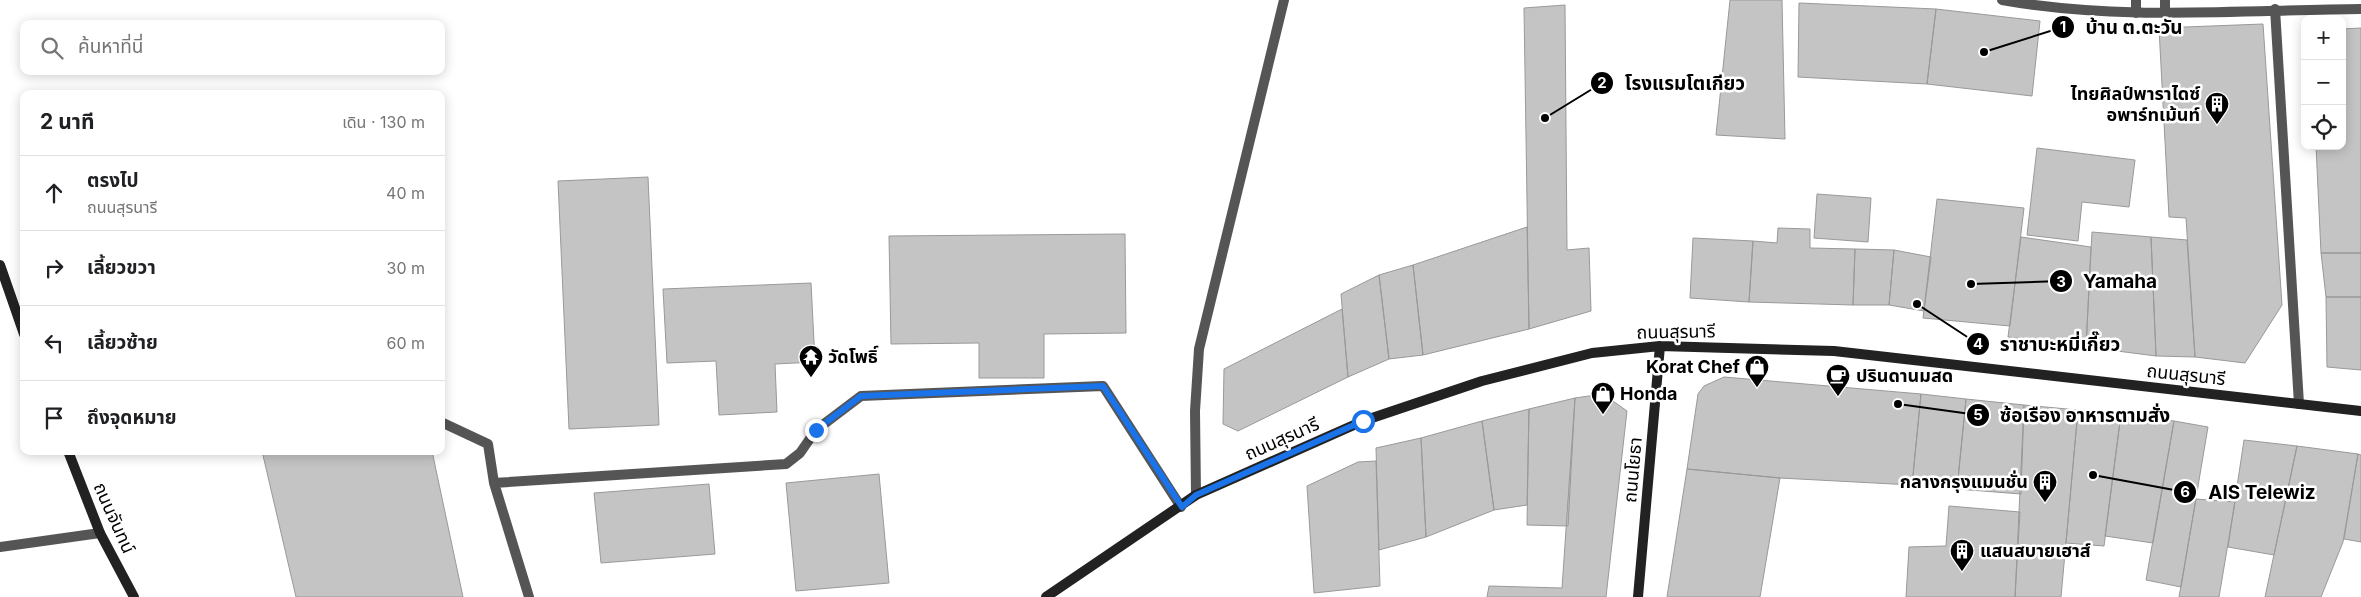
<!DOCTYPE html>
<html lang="th">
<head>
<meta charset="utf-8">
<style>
	body { margin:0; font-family:Inter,"Noto Sans Thai",sans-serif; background:#f2f2f2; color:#202124 }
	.controls { position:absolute; right:15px; top:15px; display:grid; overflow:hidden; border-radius:10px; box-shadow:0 2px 12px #0003 }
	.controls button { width:45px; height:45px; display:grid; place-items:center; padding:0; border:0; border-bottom:1px solid #e0e0e0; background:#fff; color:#202124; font:25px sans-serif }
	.stop { position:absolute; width:15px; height:15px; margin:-11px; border:4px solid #1a73e8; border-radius:50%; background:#fff }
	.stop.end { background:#1a73e8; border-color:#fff; box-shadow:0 1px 5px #0008 }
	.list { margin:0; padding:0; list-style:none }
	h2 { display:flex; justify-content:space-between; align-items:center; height:65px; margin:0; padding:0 20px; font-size:21px }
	h2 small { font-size:16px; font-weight:400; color:#757577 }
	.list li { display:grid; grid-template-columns:32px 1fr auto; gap:15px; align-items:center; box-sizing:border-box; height:75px; padding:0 20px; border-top:1px solid #e0e0e0 }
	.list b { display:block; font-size:19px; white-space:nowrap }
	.list p { margin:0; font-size:16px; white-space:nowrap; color:#757577 }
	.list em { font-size:16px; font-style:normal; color:#757577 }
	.icon { flex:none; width:28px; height:28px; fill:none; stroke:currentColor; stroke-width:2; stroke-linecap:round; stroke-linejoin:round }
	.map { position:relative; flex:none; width:2361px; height:597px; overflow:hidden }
	.search { position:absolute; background:#fff; box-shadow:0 2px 12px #0003; left:20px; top:20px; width:425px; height:55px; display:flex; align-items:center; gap:12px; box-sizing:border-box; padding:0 18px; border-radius:10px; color:#757577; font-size:19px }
	.panel { position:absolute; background:#fff; box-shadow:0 2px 12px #0003; left:20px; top:90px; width:425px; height:365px; border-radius:10px }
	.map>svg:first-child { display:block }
	.building { fill:#c4c4c4; stroke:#999 }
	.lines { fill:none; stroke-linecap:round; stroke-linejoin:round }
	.lane { stroke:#555; stroke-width:10 }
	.street { stroke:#555; stroke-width:10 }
	.secondary { stroke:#222; stroke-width:10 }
	.route { stroke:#1a73e8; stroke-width:6 }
	.labels { text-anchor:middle; stroke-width:5; stroke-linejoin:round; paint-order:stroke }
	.poi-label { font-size:18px; font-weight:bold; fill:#000; stroke:#fff; text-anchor:start }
	.street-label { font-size:18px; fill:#000; stroke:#fff }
	.leader { fill:none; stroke:#000; stroke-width:2 }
	.callout-dot { fill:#000; stroke:#fff; stroke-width:2 }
	.mark-label { font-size:15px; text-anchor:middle; font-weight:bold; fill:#fff }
	.callout-label { font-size:19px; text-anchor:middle; font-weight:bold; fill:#000; stroke:#fff; stroke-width:5; stroke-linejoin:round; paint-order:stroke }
</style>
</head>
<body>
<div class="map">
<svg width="2361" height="597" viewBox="0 0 2361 597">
	<rect width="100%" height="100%" fill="#fff"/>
	<!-- building -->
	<path class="building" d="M1730,0H1782L1785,139L1716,135Z
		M1799,3L1936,9L1927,84L1798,77Z
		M1565,5L1567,250L1589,248L1591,311L1529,329L1524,8Z
		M1936,9L2040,21L2032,96L1927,84Z
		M2263,24L2282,305L2245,363L2195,357L2186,218L2169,217L2159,28Z
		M2361,28V253H2321L2316,146H2342V29Z
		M2037,148L2135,160L2129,207L2082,202L2078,241L2027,235Z
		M648,177L659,425L569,429L558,181Z
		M1817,194L1871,198L1868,242L1814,238Z
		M1937,199L2024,208L2010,326L1923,318Z
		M1527,227L1529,329L1423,355L1413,265Z
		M1778,228L1810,229V248L1855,249L1853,305L1749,302L1753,241L1777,243Z
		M2092,232L2151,237L2156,356L2086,347Z
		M1125,234L1126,333L1044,334V378H979V343L891,344L889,236Z
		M2021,237L2091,247L2086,347L2008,337Z
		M2151,237L2187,240L2195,357L2156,356Z
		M1693,238L1753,241L1749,302L1690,298Z
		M1855,249L1894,250L1889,305H1853Z
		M1894,250L1931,257L1924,311L1889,305Z
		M2321,253H2361V297H2326Z
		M1413,265L1423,355L1389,359L1379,275Z
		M1379,275L1389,359L1348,377L1341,294Z
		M811,283L815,362L775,364L777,412L719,415L716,361L667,363L663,289Z
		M2326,297H2361V370L2327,367Z
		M1342,309L1348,377L1238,431L1223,424L1224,369Z
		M1724,377L1921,394L1912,485L1780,478L1687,469L1698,394L1704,386Z
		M1603,394L1627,411L1606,597H1487L1489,586L1562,588L1575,398Z
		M1921,394L1966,399L1957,489L1912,485Z
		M1575,398L1568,526L1527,525L1529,409Z
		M1966,399L2024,405L2021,494L1957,489Z
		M2024,405L2078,410L2061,597H2015Z
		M1529,409L1527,505L1494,510L1482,421Z
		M2078,410L2121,414L2104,546L2066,543Z
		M2121,414L2174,421L2153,543L2105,536Z
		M1482,421L1494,510L1426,537L1421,438Z
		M2174,421L2208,427L2181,587L2146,580Z
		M1421,438L1426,537L1379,550L1376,448Z
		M2244,440L2297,446L2274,555L2228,547Z
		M2297,446L2358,454L2343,542L2321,597H2265Z
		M262,451H432L463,597H296Z
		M2358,454L2361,455V542L2344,539Z
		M1376,461L1380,586L1314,593L1307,486L1358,462Z
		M1687,469L1780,478L1760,597H1667Z
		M879,474L889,583L796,591L786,483Z
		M709,484L715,554L601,563L594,493Z
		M2196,499L2235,502L2219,597H2179Z
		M1949,506L2020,512L2015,597H1906L1909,547L1946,546Z"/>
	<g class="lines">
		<!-- lane -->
		<path class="lane" d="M2136,0V13
			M2165,0V12
			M2275,9L2299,404
			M441,422L488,444L494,483L529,597
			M494,483L786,464L800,453L816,430L861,396L1103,386L1181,507"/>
		<!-- street -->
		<path class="street" d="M2002,0C2120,21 2242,10 2361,9
			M1196,495L1195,411L1199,349L1284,0
			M0,547L100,533"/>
		<!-- secondary -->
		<path class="secondary" d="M0,265L24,334
			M68,451L100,533L134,597
			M1046,597L1196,495L1363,421L1482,381L1592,353L1660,346L1834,351L2361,411
			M1638,597L1660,346"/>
	</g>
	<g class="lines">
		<!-- route -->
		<path class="route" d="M816,430L861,396L1103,386L1182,507L1196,495L1363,421"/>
	</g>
	<!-- icons -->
	<defs>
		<symbol id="building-pin" viewBox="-11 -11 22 30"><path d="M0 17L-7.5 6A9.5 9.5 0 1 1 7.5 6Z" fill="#000" stroke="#fff"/><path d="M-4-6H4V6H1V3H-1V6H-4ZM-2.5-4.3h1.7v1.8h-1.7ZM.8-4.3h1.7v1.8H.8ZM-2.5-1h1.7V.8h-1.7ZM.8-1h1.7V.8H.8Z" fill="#fff"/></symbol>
		<symbol id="temple-pin" viewBox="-11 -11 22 30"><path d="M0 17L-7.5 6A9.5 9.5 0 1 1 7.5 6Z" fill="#000" stroke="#fff"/><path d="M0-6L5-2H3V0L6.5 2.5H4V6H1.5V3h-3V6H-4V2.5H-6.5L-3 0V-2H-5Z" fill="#fff"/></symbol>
		<symbol id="shop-pin" viewBox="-11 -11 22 30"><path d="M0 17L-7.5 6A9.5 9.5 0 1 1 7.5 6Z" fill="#000" stroke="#fff"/><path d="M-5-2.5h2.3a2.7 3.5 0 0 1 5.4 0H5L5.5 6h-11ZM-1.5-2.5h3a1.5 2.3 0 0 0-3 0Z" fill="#fff"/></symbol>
		<symbol id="cafe-pin" viewBox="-11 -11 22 30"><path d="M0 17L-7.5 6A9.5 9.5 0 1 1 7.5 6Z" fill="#000" stroke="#fff"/><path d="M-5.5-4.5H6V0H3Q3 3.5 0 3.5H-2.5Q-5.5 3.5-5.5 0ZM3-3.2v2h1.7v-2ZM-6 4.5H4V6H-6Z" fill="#fff"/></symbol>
	</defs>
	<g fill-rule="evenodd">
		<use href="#building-pin" x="2203" y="90" width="28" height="38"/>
		<use href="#temple-pin" x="797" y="343" width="28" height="38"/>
		<use href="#shop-pin" x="1743" y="353" width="28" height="38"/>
		<use href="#cafe-pin" x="1824" y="362" width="28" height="38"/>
		<use href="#shop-pin" x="1589" y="380" width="28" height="38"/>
		<use href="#building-pin" x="2031" y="468" width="28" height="38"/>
		<use href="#building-pin" x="1948" y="537" width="28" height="38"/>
	</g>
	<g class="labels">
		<!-- poi labels -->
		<g class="poi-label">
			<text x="2200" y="100" text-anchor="end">ไทยศิลป์พาราไดซ์<tspan x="2200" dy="21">อพาร์ทเม้นท์</tspan></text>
			<text x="828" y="363">วัดโพธิ์</text>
			<text x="1740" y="373" text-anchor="end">Korat Chef</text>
			<text x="1856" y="382">ปรินดานมสด</text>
			<text x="1620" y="400">Honda</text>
			<text x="2028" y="488" text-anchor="end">กลางกรุงแมนชั่น</text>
			<text x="1980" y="557">แสนสบายเฮาส์</text>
		</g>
		<!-- street labels -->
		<g class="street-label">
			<text transform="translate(1676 332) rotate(-1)" y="6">ถนนสุรนารี</text>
			<text transform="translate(2186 375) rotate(6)" y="6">ถนนสุรนารี</text>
			<text transform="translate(1282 439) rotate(-24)" y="6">ถนนสุรนารี</text>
			<text transform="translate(1633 470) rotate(-85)" y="6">ถนนโยธา</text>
			<text transform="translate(114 518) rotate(66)" y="6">ถนนจันทน์</text>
		</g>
	</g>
	<!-- callouts -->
	<path class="leader" d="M1984 52L2063 27M1545 118L1602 83M1971 284L2061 281M1917 304L1978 344M1898 404L1978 415M2093 475L2185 492"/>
	<g class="callout-dot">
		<circle cx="1984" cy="52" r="5"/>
		<circle cx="1545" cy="118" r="5"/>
		<circle cx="1971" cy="284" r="5"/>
		<circle cx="1917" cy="304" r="5"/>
		<circle cx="1898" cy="404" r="5"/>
		<circle cx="2093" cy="475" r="5"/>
		<circle cx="2063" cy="27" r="12"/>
		<circle cx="1602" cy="83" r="12"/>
		<circle cx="2061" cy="281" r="12"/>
		<circle cx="1978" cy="344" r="12"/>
		<circle cx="1978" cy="415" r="12"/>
		<circle cx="2185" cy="492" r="12"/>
	</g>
	<g class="mark-label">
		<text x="2063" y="32">1</text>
		<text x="1602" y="88">2</text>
		<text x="2061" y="287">3</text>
		<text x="1978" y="349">4</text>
		<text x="1978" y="420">5</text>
		<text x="2185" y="497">6</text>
	</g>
	<g class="callout-label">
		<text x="2134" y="34">บ้าน ต.ตะวัน</text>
		<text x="1685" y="90">โรงแรมโตเกียว</text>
		<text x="2120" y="288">Yamaha</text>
		<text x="2060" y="351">ราชาบะหมี่เกี๊ยว</text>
		<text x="2085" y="422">ซ้อเรือง อาหารตามสั่ง</text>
		<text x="2262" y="499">AIS Telewiz</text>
	</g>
</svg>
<div class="controls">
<button>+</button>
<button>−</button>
<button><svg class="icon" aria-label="locate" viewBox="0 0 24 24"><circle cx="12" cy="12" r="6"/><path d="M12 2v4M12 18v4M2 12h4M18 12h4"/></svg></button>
</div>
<div class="stop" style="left:1363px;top:421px"></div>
<div class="stop end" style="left:816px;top:430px"></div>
<div class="search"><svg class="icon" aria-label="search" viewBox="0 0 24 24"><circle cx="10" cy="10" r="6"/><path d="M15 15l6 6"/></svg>ค้นหาที่นี่</div>
<section class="panel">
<h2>2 นาที<small>เดิน · 130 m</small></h2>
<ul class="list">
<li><svg class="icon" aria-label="ahead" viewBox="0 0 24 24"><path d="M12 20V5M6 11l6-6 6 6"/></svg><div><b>ตรงไป</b><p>ถนนสุรนารี</p></div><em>40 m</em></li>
<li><svg class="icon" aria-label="right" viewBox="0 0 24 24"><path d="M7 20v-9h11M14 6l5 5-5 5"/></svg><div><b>เลี้ยวขวา</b></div><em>30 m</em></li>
<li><svg class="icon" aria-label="left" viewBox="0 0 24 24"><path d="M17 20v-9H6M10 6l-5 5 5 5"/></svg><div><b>เลี้ยวซ้าย</b></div><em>60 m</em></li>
<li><svg class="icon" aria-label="arrive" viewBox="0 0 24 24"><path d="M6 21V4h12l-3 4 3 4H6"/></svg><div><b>ถึงจุดหมาย</b></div></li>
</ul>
</section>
</div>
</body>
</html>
